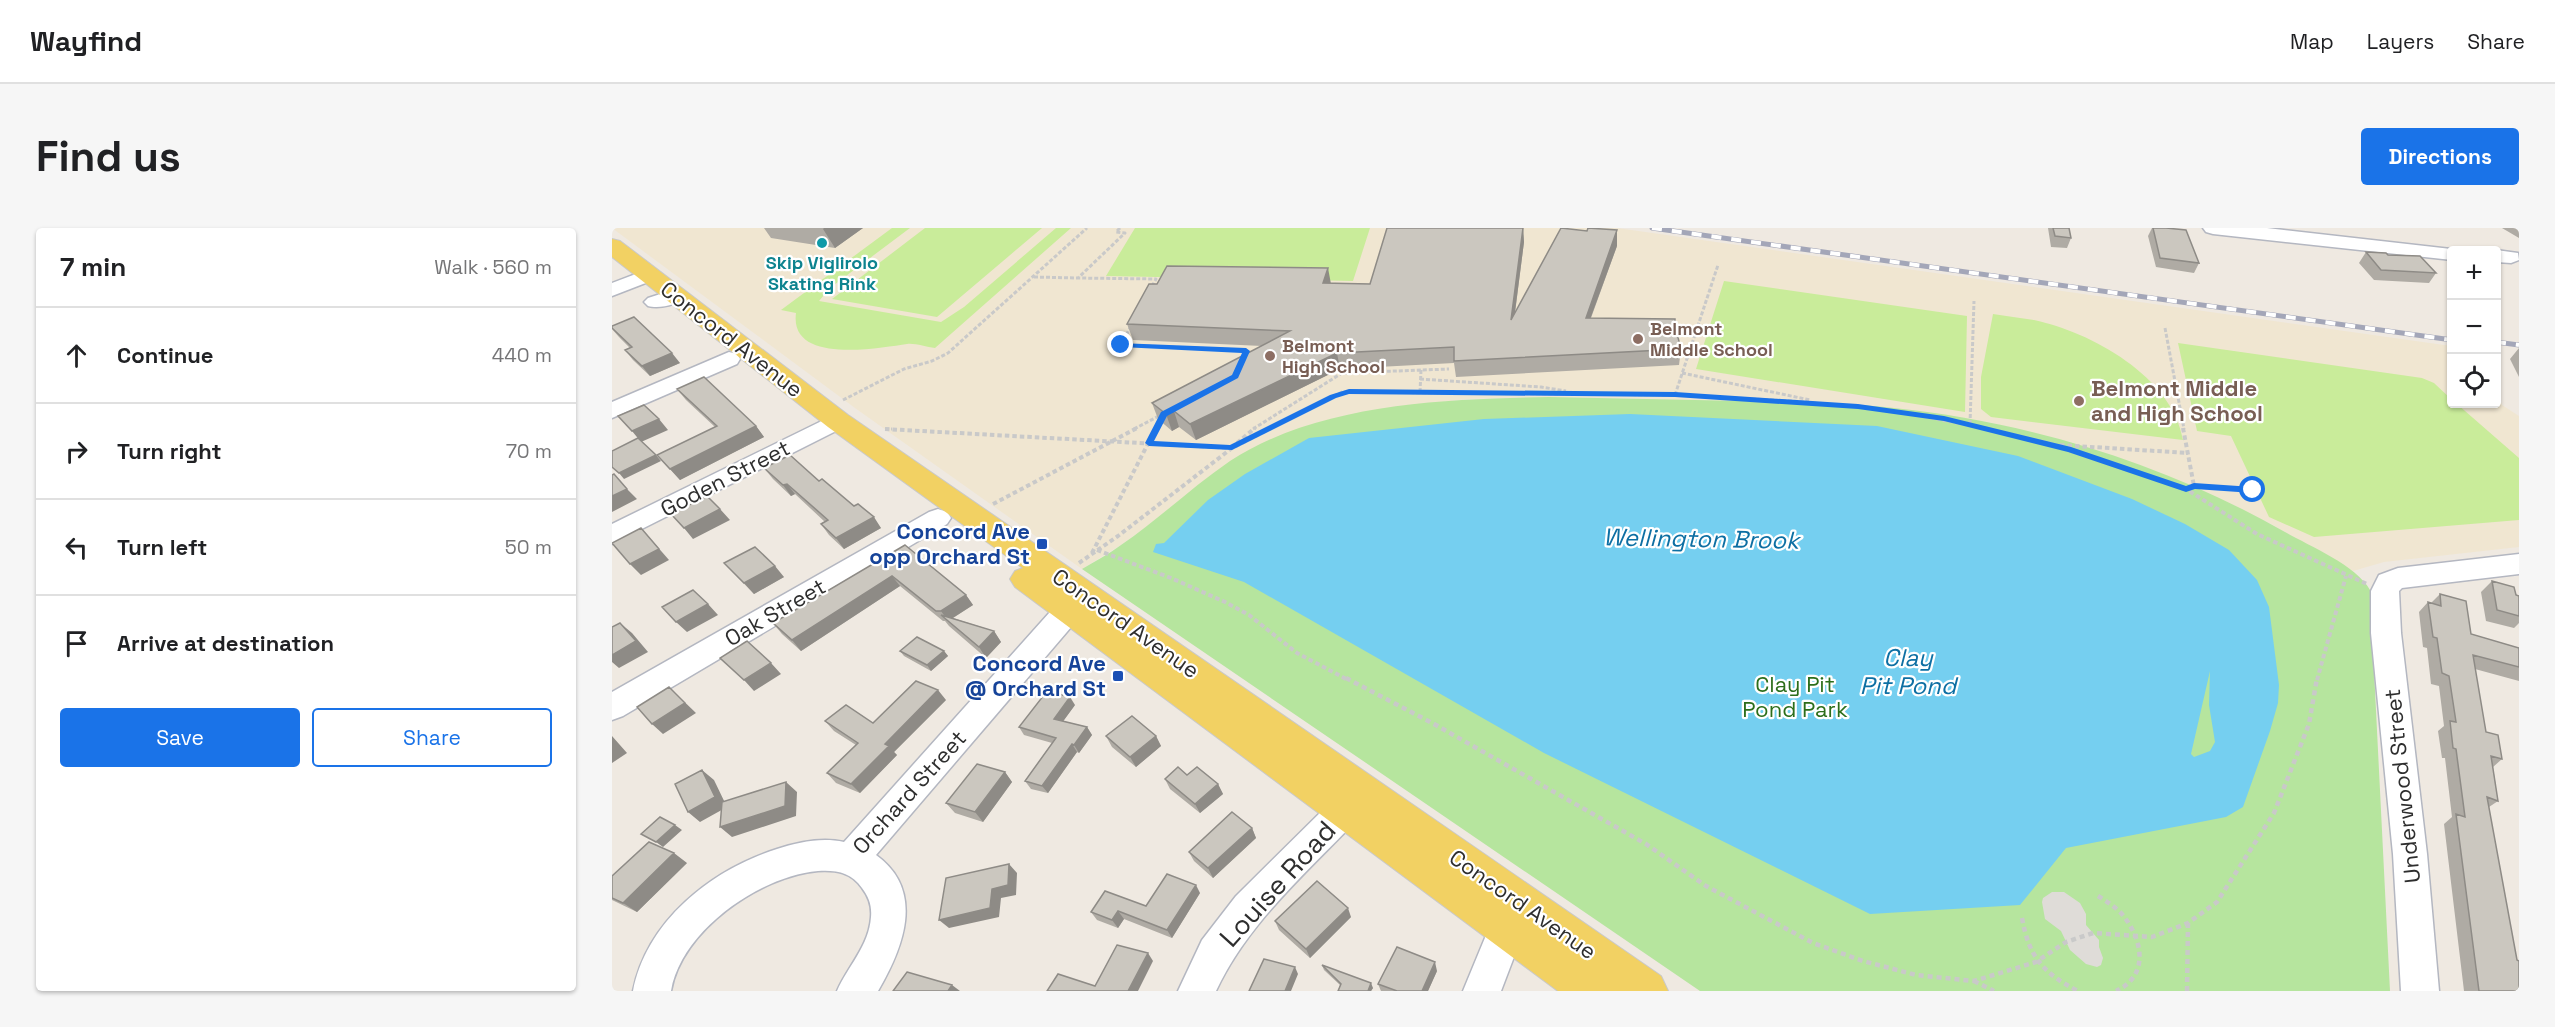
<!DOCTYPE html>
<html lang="en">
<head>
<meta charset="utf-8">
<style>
	body { margin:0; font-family:"Space Grotesk",sans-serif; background:#f6f6f6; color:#202124 }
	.controls { position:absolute; right:18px; top:18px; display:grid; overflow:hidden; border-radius:6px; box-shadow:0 2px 4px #0004 }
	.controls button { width:54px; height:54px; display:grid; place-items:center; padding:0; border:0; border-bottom:2px solid #e0e0e0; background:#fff; color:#202124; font:30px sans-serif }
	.stop { position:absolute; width:18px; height:18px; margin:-14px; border:4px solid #1a73e8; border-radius:50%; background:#fff }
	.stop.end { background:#1a73e8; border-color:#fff; box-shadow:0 2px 6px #0008 }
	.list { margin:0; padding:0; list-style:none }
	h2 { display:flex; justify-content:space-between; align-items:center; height:78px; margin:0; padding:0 24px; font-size:26px }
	h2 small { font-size:20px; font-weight:400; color:#757577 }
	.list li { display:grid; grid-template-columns:39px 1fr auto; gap:18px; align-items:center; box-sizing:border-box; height:96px; padding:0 24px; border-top:2px solid #e0e0e0 }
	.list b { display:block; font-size:22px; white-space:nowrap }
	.list em { font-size:20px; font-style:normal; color:#757577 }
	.actions { display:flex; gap:12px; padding:18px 24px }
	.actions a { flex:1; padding:14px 0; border:2px solid #1a73e8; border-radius:6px; text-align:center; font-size:21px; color:#1a73e8 }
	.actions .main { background:#1a73e8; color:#fff }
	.icon { flex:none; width:33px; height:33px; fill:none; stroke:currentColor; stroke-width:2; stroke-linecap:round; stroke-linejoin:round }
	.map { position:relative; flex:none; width:1907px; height:763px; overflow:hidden; border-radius:6px }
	header { display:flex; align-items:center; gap:36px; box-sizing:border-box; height:84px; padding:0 30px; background:#fff; border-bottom:2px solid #e0e0e0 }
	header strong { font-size:28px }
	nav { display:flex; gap:33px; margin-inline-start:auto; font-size:21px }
	.intro { display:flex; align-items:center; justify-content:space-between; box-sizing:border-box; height:144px; padding:0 36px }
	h1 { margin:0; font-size:42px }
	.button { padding:15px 27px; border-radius:6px; background:#1a73e8; color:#fff; font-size:21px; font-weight:700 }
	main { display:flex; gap:36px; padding:0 36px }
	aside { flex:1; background:#fff; border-radius:6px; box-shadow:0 2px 4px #0004 }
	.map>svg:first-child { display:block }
	.education { fill:#f0e6d1 }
	.green { fill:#b6e59e }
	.pitch { fill:#c9ec9a }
	.plaza { fill:#dfdcd8 }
	.water { fill:#75cff0; fill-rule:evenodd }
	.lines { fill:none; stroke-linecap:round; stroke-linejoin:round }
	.minor-casing { stroke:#b4b7c1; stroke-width:3 }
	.major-casing { stroke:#c9c9c9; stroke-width:2 }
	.path-far2 { stroke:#c9c9c9; stroke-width:3; stroke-dasharray:4 2; stroke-linecap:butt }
	.path-far1 { stroke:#c9c9c9; stroke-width:4; stroke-dasharray:4.5 3; stroke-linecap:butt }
	.path { stroke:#c9c9c9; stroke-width:4.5; stroke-dasharray:5 4; stroke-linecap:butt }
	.minor { fill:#fff; fill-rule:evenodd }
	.major { fill:#f2d163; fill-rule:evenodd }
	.rail-casing { stroke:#a3a6b8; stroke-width:5 }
	.rail { stroke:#fff; stroke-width:4; stroke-dasharray:10; stroke-linecap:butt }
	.wall { fill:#afaba4 }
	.shaded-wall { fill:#8e8b86 }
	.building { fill:#cbc7bf; stroke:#8e8b86; stroke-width:1.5 }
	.route { fill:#1a73e8 }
	.culture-dot { fill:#0f9aa8; stroke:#fff; stroke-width:2 }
	.education-dot { fill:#8d6e63; stroke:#fff; stroke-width:2 }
	.transit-dot { fill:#1a4fb4; stroke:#fff; stroke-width:2 }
	.labels { text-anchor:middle; stroke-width:4.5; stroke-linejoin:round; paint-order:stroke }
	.far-culture-label { font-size:18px; font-weight:bold; fill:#0d838f; stroke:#fff }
	.far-education-label { font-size:18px; font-weight:bold; fill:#785e54; stroke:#fff; text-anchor:start }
	.street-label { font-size:22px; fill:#2e2e2e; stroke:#fff }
	.education-label { font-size:22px; font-weight:bold; fill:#785e54; stroke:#fff; text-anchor:start }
	.transit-label { font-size:22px; font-weight:bold; fill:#164399; stroke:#fff; text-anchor:end }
	.park-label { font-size:22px; fill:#2c6e1b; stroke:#fff }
	.water-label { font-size:24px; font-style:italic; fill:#0d6fa3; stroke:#fff }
	.near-street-label { font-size:27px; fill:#2e2e2e; stroke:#fff }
</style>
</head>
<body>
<header>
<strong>Wayfind</strong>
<nav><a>Map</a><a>Layers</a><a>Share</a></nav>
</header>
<div class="intro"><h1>Find us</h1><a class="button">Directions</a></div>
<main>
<aside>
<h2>7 min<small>Walk · 560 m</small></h2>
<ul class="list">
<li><svg class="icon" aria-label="ahead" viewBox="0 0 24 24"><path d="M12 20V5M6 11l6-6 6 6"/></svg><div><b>Continue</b></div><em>440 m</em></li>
<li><svg class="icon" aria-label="right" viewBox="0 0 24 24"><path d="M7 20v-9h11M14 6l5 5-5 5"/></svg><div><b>Turn right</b></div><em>70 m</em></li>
<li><svg class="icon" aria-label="left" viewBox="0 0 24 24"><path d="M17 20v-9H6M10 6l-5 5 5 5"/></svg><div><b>Turn left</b></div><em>50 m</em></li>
<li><svg class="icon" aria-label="arrive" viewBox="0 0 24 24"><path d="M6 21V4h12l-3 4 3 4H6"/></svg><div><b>Arrive at destination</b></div></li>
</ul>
<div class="actions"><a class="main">Save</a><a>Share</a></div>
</aside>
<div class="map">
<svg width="1907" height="763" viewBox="0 0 1907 763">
	<rect width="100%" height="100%" fill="#efe9e1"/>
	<!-- education -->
	<path class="education" d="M0,0H1005L1839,118L1840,176H1884L1885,165L1890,177L1907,188V319L1772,334L1741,343L1657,295L1576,257L1475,220L1376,194L1281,180L1213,175L937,169L856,171L805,177L715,192L682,203L648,217L509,317L470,341L243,180Z"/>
	<!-- green -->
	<path class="green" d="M937,169C1002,170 1067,172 1132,173C1182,175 1232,174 1282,180C1417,194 1554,236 1673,304C1697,318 1744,337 1758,362L1778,763H1088L470,341C483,333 497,326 509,317C547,291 580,259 618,233C707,175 834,171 937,169Z"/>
	<!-- pitch -->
	<path class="pitch" d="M280,0H298L218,60L207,73L329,94L352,79L444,0H459L323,120C314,119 303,115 295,116C267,120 177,137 184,85L169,82Z
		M313,0H430L325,89L220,71Z
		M523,0H758L741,53L494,48Z
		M1112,53L1355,88L1353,184L1084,141Z
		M1381,86C1394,88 1408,90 1422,92C1479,104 1561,149 1571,212L1379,189L1369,181V149Z
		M1566,115L1810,150L1822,155L1839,171L1840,176H1845L1907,230V292L1702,309L1657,289L1619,208L1585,203Z"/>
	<!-- plaza -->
	<path class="plaza" d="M1440,664H1452L1468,675L1474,686V697L1487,712V719L1491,730L1489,737L1485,739L1474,736L1458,722L1449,703L1433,691L1430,674L1431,670Z"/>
	<!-- water -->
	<path class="water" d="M1018,186L1265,198L1406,228L1520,271L1573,296L1617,322L1645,352L1657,379L1667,457L1666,475L1658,503L1631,579L1614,589L1454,620L1408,677L1258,686L932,525L632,354L541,324L544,316L552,315L596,272L633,246L697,210L872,191ZM1598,443L1597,477L1603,514L1598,523L1582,529L1579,526Z"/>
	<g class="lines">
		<defs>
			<path id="minor" d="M1591,0H1655L1848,22H1840V32L1601,6L1594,4Z
				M1882,22H1884L1906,25L1907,32L1899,35L1884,34V22Z
				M37,41L44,43L47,47L44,51L0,68V55Z
				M64,61L71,63L74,67C68,77 47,81 36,78L32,74L36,70Z
				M117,124L125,126L128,131L125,136L0,190V174Z
				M226,185L234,188L238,193L234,198L0,316V296Z
				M326,281L335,284L339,290L335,296L11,488L0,492V464L317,284Z
				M1907,326V346L1790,360L1787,363L1789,405L1815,626L1827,763H1789L1781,626L1759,405V363L1767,347L1786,340Z
				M456,372L466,375L470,383L466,391L264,627C314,663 291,720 266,763H225C236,738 257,718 259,689C260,678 257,669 250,660C239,644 224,642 206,643C148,648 69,703 59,763H21C35,693 99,642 165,621C186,614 210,609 232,614L446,375Z
				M733,567L745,572L750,582L745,592C694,645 635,696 604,763H566L590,712L624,668L721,572Z
				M895,683L908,688L913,700L889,763H851L882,688Z"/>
			<path id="major" d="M0,11L8,13L236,187L1049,748L1056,763H946L403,359L398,351L403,343L411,340L216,199L0,29Z"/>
		</defs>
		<!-- minor casing -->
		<use href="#minor" class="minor-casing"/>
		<!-- major casing -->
		<use href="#major" class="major-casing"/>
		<!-- path-far2 -->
		<path class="path-far2" d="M508,0L504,4L513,5L466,50L544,51L539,60
			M422,49L466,50
			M519,98L509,117L634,122L631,130
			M1553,100L1572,201
			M1070,145L1198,172
			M808,151L929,159L954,163
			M808,164L809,142
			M1063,167L1106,37
			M231,172L292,141L320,133L336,125L475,0
			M1358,196L1362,73
			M273,201H280
			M522,201L547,188
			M544,201L549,191
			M641,201L730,145L837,141
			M657,201L730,164L1063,167L1180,173L1277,182L1377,201"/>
		<!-- path-far1 -->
		<path class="path-far1" d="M1370,200L1439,216L1574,261L1645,306L1755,356
			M1571,200L1582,258L1641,262
			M273,201L619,220
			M625,215L643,200
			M1448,217L1576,225
			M381,276L525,200
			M485,322L559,350L613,374L637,387L685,425L736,452
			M480,325L544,200
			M467,335L506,308L620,220L659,200
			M1705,452L1734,348"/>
		<!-- path -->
		<path class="path" d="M734,450L822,496L1034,616L1094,658L1201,715L1251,733L1304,747L1362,753L1424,734L1454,714L1481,705L1540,709L1576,695L1605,674L1662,585L1697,496L1705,450
			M1486,668C1494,673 1502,678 1509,685C1530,709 1539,747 1504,763
			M1410,690C1417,729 1431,745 1466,763
			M1362,753L1382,763
			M1575,763L1576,695"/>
		<!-- minor -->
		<use href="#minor" class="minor"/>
		<!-- major -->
		<use href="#major" class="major"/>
		<defs>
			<path id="rail" d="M1040,0L1840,112
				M1884,114L1907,117"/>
		</defs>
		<!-- rail casing -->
		<use href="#rail" class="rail-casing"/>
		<!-- rail -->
		<use href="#rail" class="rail"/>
	</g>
	<!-- wall -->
	<path class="wall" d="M152,0H251L223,20L159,10Z
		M911,0L912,14L903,85L1005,18L979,90L1063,98L1069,121L1067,137L844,149L842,135L728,141L584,212L567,199L560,203L546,191L540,175L650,118L521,112L515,96L719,55L758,56Z
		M1436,0H1457L1459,10L1455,20L1439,19Z
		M1540,0H1554L1587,35L1582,45L1544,39L1536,8Z
		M1890,0H1907V10Z
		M1754,24L1824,45L1817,55L1762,52L1747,35Z
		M0,101L68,135L38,148L21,132L13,122L18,120L7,109Z
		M1907,120V149L1898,131Z
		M65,161L144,198L152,209L68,252L45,227L103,199L74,172Z
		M152,240L207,253L269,300L232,321L217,307L209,296L213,294L183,266L179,268L161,251Z
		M293,317L354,367L361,377L341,390L382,403L389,414L374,430L337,398L333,393H331L288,358L189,423L170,406L161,395Z
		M112,335L172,349L142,366Z
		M1880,353L1907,368V395L1902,400L1874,393L1869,364Z
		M1828,366L1859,406L1907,420V453L1863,441L1874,504L1890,531L1881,539L1886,573L1877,579L1907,763H1852L1832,596L1840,589L1833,530H1830L1826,503L1832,498L1827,458L1819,456L1815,420L1811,419L1807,384L1816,374L1819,375Z
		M288,423H332L336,428L319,443L292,428Z
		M334,472L282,524L285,527L248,565L224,555L215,545L244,517L222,503L213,493L261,495Z
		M463,477L451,493L475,499L480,507L467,525L465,524L436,565L419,561L413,553L440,515L412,507L407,499Z
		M494,508H544L549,518L524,539L500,519Z
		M393,544L400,554L371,594L343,585L334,575Z
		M575,547L606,556L611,566L588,585L558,561L553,551Z
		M640,600L644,610L601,650L582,633L577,624Z
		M75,635L25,684L0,672V648Z
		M588,665L560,710L512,691L506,700L485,692L479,684L534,678Z
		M739,689L698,730L667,702L663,693Z
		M710,737L761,760L759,763H726L728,757L712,742Z
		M825,743L816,763H769L766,756Z"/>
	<!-- shaded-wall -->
	<path class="shaded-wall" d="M212,0H251L223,20L211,1Z
		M911,0L912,14L900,107L899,92Z
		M1005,2V18L973,105L974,90Z
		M716,40L719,56L711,55Z
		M60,125L68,135L38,148L30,138Z
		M725,125L728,141L584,212L578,196Z
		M562,183L567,199L560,203L554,186Z
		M47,191L56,202L29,214L20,203Z
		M144,198L152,209L68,252L58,241Z
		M44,227L49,233L12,251L7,245Z
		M175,256L183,266L179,268L171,257Z
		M15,261L25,271L0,284V268Z
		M108,281L118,292L81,311L72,300Z
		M262,289L269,300L232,321L224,310Z
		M29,300L57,332L29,347L18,336Z
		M163,338L172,349L142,366L132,355Z
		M280,348L288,358L189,423L180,412Z
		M354,367L361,377L336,393L329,383Z
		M96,376L106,387L75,404L64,394Z
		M8,395L20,405L36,424L7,440L0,434V427Z
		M382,403L389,414L374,430L367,419Z
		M332,423L336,428L319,443L315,437Z
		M159,435L169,446L142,463L132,452Z
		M57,459L84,485L51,506L40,496Z
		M326,462L334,472L282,524L285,527L248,565L239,556L273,516Z
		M458,469L463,477L447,499L442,491Z
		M475,499L480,507L467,525L462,517Z
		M0,508L15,525L0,535Z
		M544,508L549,518L524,539L518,529Z
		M460,516L465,524L436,565L430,558Z
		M90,542L102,552L115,579L88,594L76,584Z
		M393,544L400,554L371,594L363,584Z
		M174,554L185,564L184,588L120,609L108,599Z
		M606,556L611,566L588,585L583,576Z
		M63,597L70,602L51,619L44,614Z
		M640,600L644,610L601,650L596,640Z
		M62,625L75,635L25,684L11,675Z
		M397,636L405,645L404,667L389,670L387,689L337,700L327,692L380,661Z
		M584,657L588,665L560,710L555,702Z
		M736,680L739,689L698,730L694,721Z
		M506,683L512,691L506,700L500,692Z
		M536,725L541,733L526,763H516Z
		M823,734L825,743L816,763H810Z
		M683,739L686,746L679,763H673Z
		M759,755L761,760L759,763H756Z
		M340,757L348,763H336Z"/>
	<!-- building -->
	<path class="building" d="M775,0H911L899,92L949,0L975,3L976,0L1005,2L974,90L1063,91V98L1069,121L842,133V119L725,125L578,196L562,183L554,186L540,175L678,103L515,96L537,56H545L555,38L716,40L711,55L758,56Z
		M1441,0H1457L1459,10L1443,8Z
		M1541,0H1554L1574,2L1587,35L1548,30Z
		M1754,24L1774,25L1776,27L1808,28L1824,45L1769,42Z
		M22,89L60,125L30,138L13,122L20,119L0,100V98Z
		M92,149L144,198L58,241L45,227L105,198L65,161Z
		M32,177L47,191L20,203L6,188Z
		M26,210L44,227L7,245L0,239V223Z
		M178,227L207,253L210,251L242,278L246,276L262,289L224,310L209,296L216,292L175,256L171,257L152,240Z
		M2,246L15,261L0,268V247Z
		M95,268L108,281L72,300L59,286Z
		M29,300L47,321L18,336L0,315Z
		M293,317L354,367L329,383H324L280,348L180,412L161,395Z
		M143,319L163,338L132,355L112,335Z
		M1880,353L1902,359L1904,367L1907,368V388L1885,382Z
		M81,362L96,376L64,394L50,379Z
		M1828,366L1854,373L1859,406L1907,420V439L1861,427L1874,504L1886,507L1890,531L1879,528L1886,573L1875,569L1905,732L1907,733V763H1867L1844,586L1853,589L1844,521L1841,520L1838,493L1844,494L1837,448L1830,445L1825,410L1821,409L1816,374L1829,378Z
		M329,387L382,403L367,419Z
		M8,395L24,413L0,427V399Z
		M305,409L332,423L315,437L288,423Z
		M135,413L159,435L132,452L108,430Z
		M304,453L326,462L273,516L277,518L239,556L215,545L246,515L213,493L234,477L261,495Z
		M57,459L73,475L40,496L25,479Z
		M435,463L458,469L442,491L475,499L462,517L460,516L430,558L413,553L444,510L407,499Z
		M520,488L544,508L518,529L494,508Z
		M365,536L393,544L363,584L334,575Z
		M566,539L575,547L585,539L606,556L583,576L553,551Z
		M90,542L103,569L76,584L63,556Z
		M174,554L173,578L108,599L110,574Z
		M620,584L640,600L596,640L577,624Z
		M48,589L63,597L44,614L29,606Z
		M37,614L62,625L11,675L0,670V648Z
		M397,636L396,657L380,661L378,680L327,692L334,650Z
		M555,646L584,657L555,702L506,683L500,692L479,684L493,663L534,678Z
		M705,653L736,680L694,721L663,693Z
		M505,717L536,725L516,763H435L446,746L483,758Z
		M785,719L823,734L810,763H785L766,756Z
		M652,731L683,739L673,763H637Z
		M710,737L759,755L756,763H726L729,756Z
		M295,744L340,757L336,763H281Z"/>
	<!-- route -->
	<path class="route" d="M506,115L634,120L638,123L626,150L555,188L542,213L618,217L718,167L737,161L1063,164L1246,176L1332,188L1459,219L1574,258L1582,255L1641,259L1646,262L1641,265L1583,261L1574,264L1456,224L1332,193L1246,181L1063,169L737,166L724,170L620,222L537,218L533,215L549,184L620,147L630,125L509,119L506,118Z"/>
	<!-- markers -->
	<circle class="culture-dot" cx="210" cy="15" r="6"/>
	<g class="education-dot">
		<circle cx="1026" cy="111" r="6"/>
		<circle cx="658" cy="128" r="6"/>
		<circle cx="1467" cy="173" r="6"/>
	</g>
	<g class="transit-dot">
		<rect x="424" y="310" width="12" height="12" rx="3"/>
		<rect x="500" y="442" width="12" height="12" rx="3"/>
	</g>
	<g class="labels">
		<!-- far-culture labels -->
		<g class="far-culture-label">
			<text x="210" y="41">Skip Viglirolo<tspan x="210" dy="21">Skating Rink</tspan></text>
		</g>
		<!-- far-education labels -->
		<g class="far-education-label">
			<text x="1038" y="107">Belmont<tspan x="1038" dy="21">Middle School</tspan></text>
			<text x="670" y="124">Belmont<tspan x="670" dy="21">High School</tspan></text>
		</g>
		<!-- street labels -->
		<g class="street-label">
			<text transform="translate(120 111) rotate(38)" y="8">Concord Avenue</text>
			<text transform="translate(113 250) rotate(-27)" y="8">Goden Street</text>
			<text transform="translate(163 384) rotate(-30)" y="8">Oak Street</text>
			<text transform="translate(514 395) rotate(35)" y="8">Concord Avenue</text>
			<text transform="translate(1790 558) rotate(-96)" y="8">Underwood Street</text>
			<text transform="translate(297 564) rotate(-48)" y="8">Orchard Street</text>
			<text transform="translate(911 676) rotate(35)" y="8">Concord Avenue</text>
		</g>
		<!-- education labels -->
		<g class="education-label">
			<text x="1479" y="168">Belmont Middle<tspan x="1479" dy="25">and High School</tspan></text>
		</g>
		<!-- transit labels -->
		<g class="transit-label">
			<text x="418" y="311">Concord Ave<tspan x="418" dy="25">opp Orchard St</tspan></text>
			<text x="494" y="443">Concord Ave<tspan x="494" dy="25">@ Orchard St</tspan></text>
		</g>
		<!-- park labels -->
		<g class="park-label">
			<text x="1183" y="464">Clay Pit<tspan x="1183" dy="25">Pond Park</tspan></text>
		</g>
		<!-- water labels -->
		<g class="water-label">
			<text transform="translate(1089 311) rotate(1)" y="8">Wellington Brook</text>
			<text x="1296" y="438">Clay<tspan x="1296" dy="28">Pit Pond</tspan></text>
		</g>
		<!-- near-street labels -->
		<g class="near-street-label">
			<text transform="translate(666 656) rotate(-48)" y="9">Louise Road</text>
		</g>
	</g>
</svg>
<div class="controls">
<button>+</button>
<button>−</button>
<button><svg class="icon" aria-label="locate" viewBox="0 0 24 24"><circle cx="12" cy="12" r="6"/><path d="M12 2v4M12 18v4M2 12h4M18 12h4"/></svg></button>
</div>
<div class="stop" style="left:1641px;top:262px"></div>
<div class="stop end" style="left:509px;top:117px"></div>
</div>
</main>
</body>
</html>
